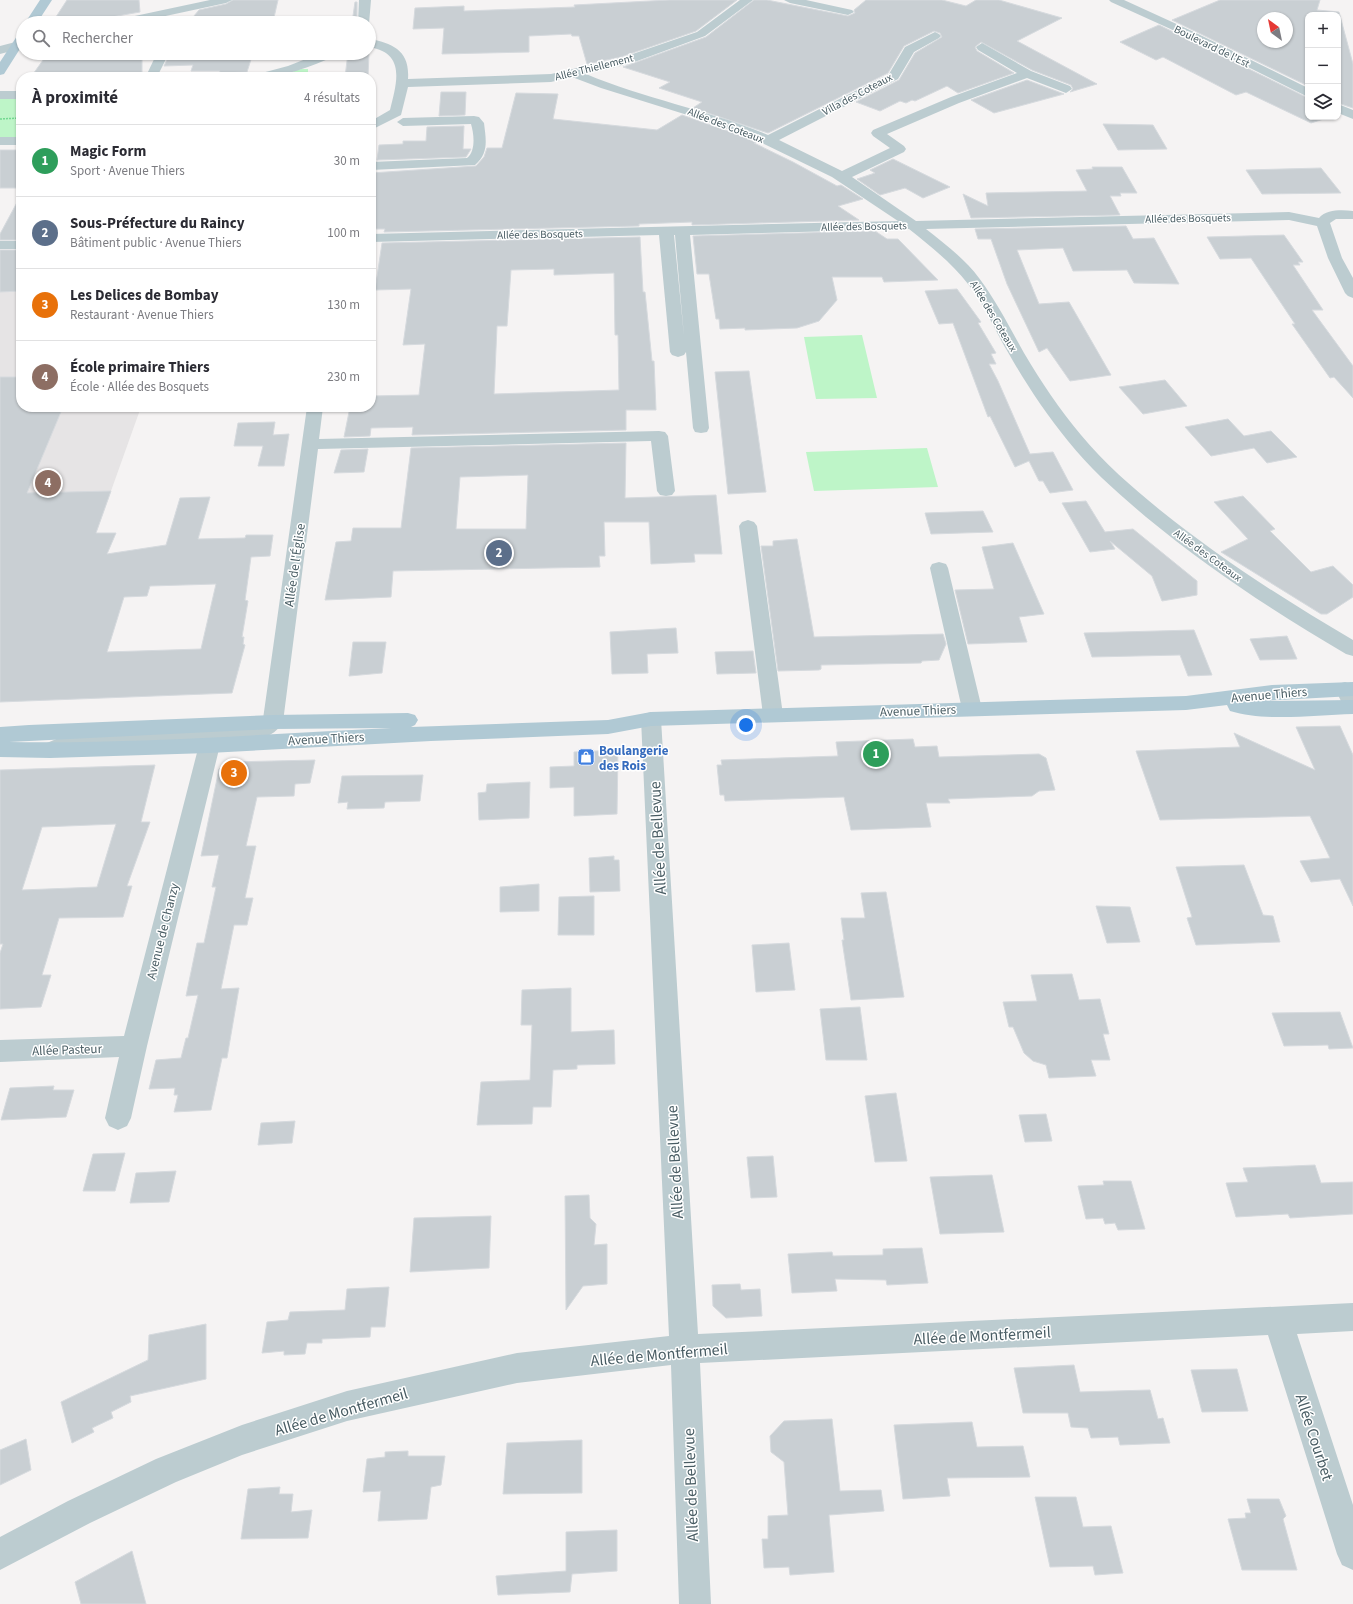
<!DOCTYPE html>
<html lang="fr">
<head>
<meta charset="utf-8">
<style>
	body { margin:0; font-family:"Source Sans 3",sans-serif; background:#f2f2f3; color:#2b2b33 }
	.controls { position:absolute; right:12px; top:12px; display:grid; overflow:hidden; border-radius:8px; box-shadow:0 1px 3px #0004 }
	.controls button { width:36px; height:36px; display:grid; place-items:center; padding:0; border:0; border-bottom:1px solid #e1e1e2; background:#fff; color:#2b2b33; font:20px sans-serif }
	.compass { position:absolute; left:1257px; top:12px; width:36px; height:36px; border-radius:50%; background:#fff; box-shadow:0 1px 3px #0004; rotate:327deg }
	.you { position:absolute; left:746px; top:725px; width:14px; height:14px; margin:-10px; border:3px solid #fff; border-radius:50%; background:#1a73e8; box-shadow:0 0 0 6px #1a73e833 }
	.badge { display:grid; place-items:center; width:26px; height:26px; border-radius:50%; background:#1a618d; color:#fff; font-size:13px; font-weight:700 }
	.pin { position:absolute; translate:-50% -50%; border:2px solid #fff; box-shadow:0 1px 4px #0006 }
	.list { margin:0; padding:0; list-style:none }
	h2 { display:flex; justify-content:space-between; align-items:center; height:52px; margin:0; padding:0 16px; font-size:17px }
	h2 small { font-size:13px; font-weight:400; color:#7c7c81 }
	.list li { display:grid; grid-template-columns:26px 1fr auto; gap:12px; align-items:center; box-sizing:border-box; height:72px; padding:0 16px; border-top:1px solid #e1e1e2 }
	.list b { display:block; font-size:15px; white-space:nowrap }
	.list p { margin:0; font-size:13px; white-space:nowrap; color:#7c7c81 }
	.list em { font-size:13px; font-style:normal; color:#7c7c81 }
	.icon { flex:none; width:22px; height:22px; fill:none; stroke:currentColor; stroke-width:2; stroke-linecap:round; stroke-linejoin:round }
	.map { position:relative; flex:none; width:1353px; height:1604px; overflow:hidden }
	.search { position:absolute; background:#fff; box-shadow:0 1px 3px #0004; left:16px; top:16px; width:360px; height:44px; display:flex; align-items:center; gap:10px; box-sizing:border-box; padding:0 14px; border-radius:22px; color:#7c7c81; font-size:15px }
	.panel { position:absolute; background:#fff; box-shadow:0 1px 3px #0004; left:16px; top:72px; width:360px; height:340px; border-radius:16px }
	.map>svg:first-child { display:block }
	.education { fill:#e6e4e5 }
	.green { fill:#bef5c8 }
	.building { fill:#c9cfd3; stroke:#d6dade; fill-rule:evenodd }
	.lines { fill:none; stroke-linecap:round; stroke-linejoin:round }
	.path { stroke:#72d890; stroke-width:1.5; stroke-dasharray:2 1; stroke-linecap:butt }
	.minor { fill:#bcccd0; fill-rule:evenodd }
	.major { fill:#b0c9d4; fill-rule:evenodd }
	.labels { text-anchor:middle; stroke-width:3; stroke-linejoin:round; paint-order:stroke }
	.far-street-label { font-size:11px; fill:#485c63; stroke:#fff }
	.street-label { font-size:13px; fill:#485c63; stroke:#fff }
	.shop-label { font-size:13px; font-weight:bold; fill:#366cbe; stroke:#fff; text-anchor:start }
	.near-street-label { font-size:16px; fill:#485c63; stroke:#fff }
</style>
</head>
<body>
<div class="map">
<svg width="1353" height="1604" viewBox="0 0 1353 1604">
	<rect width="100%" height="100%" fill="#f5f3f3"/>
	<!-- education -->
	<path class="education" d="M21,252V407H141L96,533L0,557V253Z"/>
	<!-- green -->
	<path class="green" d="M301,69H308V77H274Z
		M0,98H21V139H0Z
		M862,335L877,398L816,399L804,337Z
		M927,448L938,487L814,491L806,452Z"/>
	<!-- building -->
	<path class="building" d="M67,0H139L140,12L77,23H52Z
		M233,0H278L273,22L188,23L199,10L226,4Z
		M669,0H737L696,31L621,57L587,64L579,36H572L571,34L529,36V52L442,54L444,28L413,29L415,8L464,6V11L575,7L574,5Z
		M754,0H767L848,16L855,13L854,10L866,0H942L966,6L976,0H999L1062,18L1017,41L1097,84L1070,92L1073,89L1071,85L1032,70L981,42L975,47L977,51L1014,73L958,93L947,86L915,101L912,100L906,103L900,101L880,111L856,102L899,80L915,53L942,37L940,33L934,31L904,46L888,73L768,133L693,108L702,102L659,88L670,82L623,67L706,37Z
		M1220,0H1320L1317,10L1339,12L1353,64V108L1338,103V15H1308V86L1172,20ZM1263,18H1287V42H1263Z
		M355,2H357V23H352Z
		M1159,25L1308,98V117H1330L1311,123L1246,92L1236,95L1163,57L1156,60L1120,42Z
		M48,53H142V73L89,74L88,77H31Z
		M170,53H253L247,72L219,73L220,71H191L193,65L164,66Z
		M348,53H369L368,77H345Z
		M1027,80L1064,94L994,113L971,100Z
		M441,92H466L465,115L439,116Z
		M516,93L558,94L553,119L657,130L682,115L751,139L757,142L754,143L793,162L837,186L841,185L863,199L838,206L859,220L692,225V222L639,224V226L384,232L385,229H371V173L476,166L484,157L487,148H502Z
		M1103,124L1153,125L1167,149L1118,150Z
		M464,126L463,149H471L466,157L377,160L379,145L403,144V141H426L427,127Z
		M0,150H21V188H0Z
		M893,159L950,187L923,198L905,188L880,195L857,179L875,173L870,170Z
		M1092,167H1122L1137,193H1120L1121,196H1110L1120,215L971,218L963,194L988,206L986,193L1087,191L1076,170L1093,169Z
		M1321,168L1341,193L1262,194L1246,170Z
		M21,195V240H0V234Z
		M1126,226L1133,239L1154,238L1179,284L1134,283L1127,270L1073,271L1063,248L1017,250L1039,304L1069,302L1111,375L1070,381L1047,348L1039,352L1007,284L991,239H978L975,229Z
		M875,231L887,239H898L938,280L884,282L882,277H832L837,300L819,321L797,328L745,330V328L720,329L719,319H716L709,274H697L693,236Z
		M1284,235L1303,262H1298L1300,265H1293L1323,310H1312L1353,366V398L1334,377L1330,378L1292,324H1295L1251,258L1220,259L1207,237Z
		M640,237L643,292H645L652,361H654L656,410H626V430L412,435L413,427L371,428L370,436L344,437L350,407H371V396L419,395L425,344L403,345L411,289L375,290L382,243ZM554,269V275L614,273L615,335H618L619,390L494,394L497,326H507L511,270Z
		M0,250H21V291L0,292Z
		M957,289L981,322L978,323L996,353L991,354L996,364H989L998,381L1030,454L1053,452L1073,490L1050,493L1043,481H1039L1029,461L1015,467L990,416L988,417L953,323L939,324L925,291Z
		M749,371L766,492L728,494L715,372Z
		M0,377H21V407H63L27,493L111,491L96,533H116L107,554L166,545L180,498L210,497L198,539L245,538L246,535H273L270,556L251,557L245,600L248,601L242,637H244L243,644L245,645L232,693L0,702ZM216,584L201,649L107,652L124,597L147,596L150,586Z
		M1165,380L1187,406L1143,414L1119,387Z
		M1228,419L1244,436L1271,431L1297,457L1267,463L1254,448L1211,456L1185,427Z
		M275,422L273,435L289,434L284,466H258L263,446H234L238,423Z
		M626,443L625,498L716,495L722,554H694L695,562L651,564L649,522H604L605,556H599L600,567L393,571L391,597L325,600L336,542L351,541L353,528H401L411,448ZM528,475L526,529H456L460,477Z
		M368,449L364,472L334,473L341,450Z
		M1243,496L1275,529L1270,531L1311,572L1333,566L1353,585V597L1327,614H1321L1221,552L1248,539L1214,502Z
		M1086,501L1105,532L1133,529L1197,581V595L1162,601L1152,576L1110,541L1115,549L1090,552L1062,503Z
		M983,511L993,532L931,534L925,513Z
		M797,539L814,637L943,634L946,644L939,660L922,661L921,663L821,665V669L819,670L778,671L761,546H773V541Z
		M1013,543L1044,614L1019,617L1027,642L968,644L955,590L994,589L982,547Z
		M676,628L678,653L647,654L648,673L612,674L610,632Z
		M1194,630L1212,675L1188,676L1180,655L1092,657L1084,633Z
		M1287,636L1297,659L1260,660L1250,639Z
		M353,642H386L382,673L349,676Z
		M753,651L756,673L717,674L715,652Z
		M1340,726L1353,755V906L1340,879L1311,882L1300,861L1330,858L1310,816L1160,820L1136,751L1240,747L1234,733L1315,770L1296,727Z
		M913,739L915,747L937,746L939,757L1039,754L1046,758L1055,790L1039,791L1032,796L948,799L950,803H926L931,827L851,830L844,797L725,801L724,795H720L717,765H722L721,760L838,756L836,742Z
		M618,750L617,814L574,816V787L550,788V767L574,766V752Z
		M315,760L310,783L295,784L294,796L257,797L246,846H256L245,898H253L247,925H234L221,989L239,988L227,1058H222L211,1110L174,1112L178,1095H174L175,1088L149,1089L156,1060L181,1058L186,1038H188L198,995L186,996L197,943H204L216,887H212L219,855L201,856L219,769L230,762Z
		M155,765L141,822H150L127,886H132L123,917L59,918L42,975H51L41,1007L0,1009V953L3,944H0V770ZM116,824L97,887L22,890L42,827Z
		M423,775L420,801L385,802L384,808L347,809L348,802L338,803L342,776Z
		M530,782L529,818L479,820L478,793L486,792L487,784Z
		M614,856V860H619L620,891L590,892L589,858Z
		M1244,865L1263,915L1273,916L1280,942L1196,945L1187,918L1192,917L1176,867Z
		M539,884V911L500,912V887Z
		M886,892L904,997L851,1000L842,940H844L841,918H865L861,893Z
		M594,896V935H558L559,897Z
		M1096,906L1130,907L1140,942L1107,943Z
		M789,943L795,990L756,992L752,945Z
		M1072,974L1079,1000L1100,999L1109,1034H1103L1110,1060H1091L1096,1076L1049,1078L1046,1065L1033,1061L1024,1053L1013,1027H1009L1003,1002L1037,1001L1031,975Z
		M571,988V1032L614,1030L615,1064L577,1065V1069L553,1070L551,1107H533L532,1124L477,1125L481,1082L530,1080L532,1025H521L522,990Z
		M860,1007L867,1060H826L820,1009Z
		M1340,1012L1353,1048L1329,1049L1328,1045L1284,1046L1272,1013Z
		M54,1086L53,1090H74L66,1117L1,1120L10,1088Z
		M896,1093L907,1161L875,1162L865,1096Z
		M1046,1114L1052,1141L1025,1142L1019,1115Z
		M295,1121L292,1143L258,1145L261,1123Z
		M125,1153L115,1191H83L93,1154Z
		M773,1156L777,1197L751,1198L747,1157Z
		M1315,1165L1321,1183L1353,1182V1214L1290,1218L1288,1214L1236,1217L1226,1183L1248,1182L1243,1168Z
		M176,1171L169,1202L130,1203L136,1173Z
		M992,1175L1004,1232L940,1234L930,1177Z
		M1103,1181H1131L1145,1229L1118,1230L1115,1223L1105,1224L1103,1218L1086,1219L1078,1186L1104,1185Z
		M589,1195L590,1218L596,1224L594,1245L607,1244V1284L583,1286L566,1310L565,1196Z
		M491,1216L489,1268L410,1272L414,1218Z
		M922,1248L928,1283L887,1285L886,1280L835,1279L837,1291L792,1293L788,1254L832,1252L833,1256L883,1255V1249Z
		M740,1284L741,1290L760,1289L762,1316L726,1318L713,1306L712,1285Z
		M389,1287L385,1327H371L370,1337L322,1339V1343H307L305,1354L284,1355V1351L262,1353L267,1322L288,1320L290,1312L345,1310L347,1289Z
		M206,1324V1379L130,1396L131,1402L111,1412L113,1418L92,1428L94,1432L72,1443L61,1402L148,1360L149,1335Z
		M1074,1365L1080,1392L1150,1390L1158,1419L1163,1418L1170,1443L1120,1445L1118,1437L1091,1438L1088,1428L1071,1427L1068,1413H1023L1014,1368Z
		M1237,1369L1248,1411L1202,1412L1191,1370Z
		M832,1419L840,1491L881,1490L884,1511L829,1515L834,1572L790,1575L789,1567L764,1568L762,1539H768V1516L788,1515L784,1462L771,1452L770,1436L784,1421Z
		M972,1422L977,1447L1023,1446L1030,1477L947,1478L950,1496L903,1499L894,1425Z
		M26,1439L31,1470L0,1485V1450Z
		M582,1440V1493L503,1494L507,1443Z
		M408,1451V1456H445L441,1485L431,1487L427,1519L378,1521L381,1491L363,1492L367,1459L385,1457V1452Z
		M280,1487L279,1494H293L291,1512L312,1510L308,1538L241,1539L248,1489Z
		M1035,1497H1076L1083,1527L1111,1526L1123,1573L1095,1575L1093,1566L1050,1567Z
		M1247,1499H1279L1286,1516L1283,1519L1297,1570H1242L1228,1519L1246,1518L1245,1513H1251Z
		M617,1530V1571L572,1574L570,1592L498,1595L496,1576L566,1571V1532Z
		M132,1551L146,1604H81L75,1582Z"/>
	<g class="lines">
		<!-- path -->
		<path class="path" d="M0,119L21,118"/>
		<!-- minor -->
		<path class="minor" d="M210,0H232L226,3L133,23H110L116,20Z
			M359,0H371L369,24L358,23Z
			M740,0H753L705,36L629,64L586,74C645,99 709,110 768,135L889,74L905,47L935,32L939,34L941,36L939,38L914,52L898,79L779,140L842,171L890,148L873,136L871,133L873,130L951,97L1017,73L978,50L976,47L982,43L1031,71L1070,86L1072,89L1066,93L1027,78L959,103L887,134L904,146L906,149L904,152L852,177L916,221L1289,212L1319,218C1327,209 1342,210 1353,211V219H1336L1330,223L1342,258L1353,278V298L1348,296L1345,293L1328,258L1317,226L1289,220L926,229C945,244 965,259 979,278C997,302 1010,328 1024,353C1041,382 1060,410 1081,435C1104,463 1132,487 1160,510C1221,559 1286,601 1353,640V656L1346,654C1276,613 1209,569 1146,517C1119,494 1091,470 1068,441C1046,414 1026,384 1009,354C995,331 985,305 968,284C952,263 930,246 909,229L690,235L709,428L707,432L701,433L695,432L693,428L686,352L684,355L678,357L672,355L670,352L659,235L371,242V234L898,221L832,177L752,138L697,118L601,88L572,77L551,82L408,87L401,115L371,130V121L390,110C397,82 406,53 369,47V39C393,43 410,51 408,79L551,74L621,58L697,32ZM674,235H675L684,336Z
			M784,0H806L852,10L854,12L848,15L790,3Z
			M1109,0H1124L1194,32L1308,88V97L1186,36L1111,2Z
			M23,40V48L0,54V46Z
			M157,53H169L159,73H174L180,77H143L147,74Z
			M321,53H338L336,56C308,67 287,77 256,77L258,74L288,66Z
			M0,91H21V99H0Z
			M1338,104L1353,110V119L1338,113Z
			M474,116L479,117L484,123C486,140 489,153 475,165L371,170V162L467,158C476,151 474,134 471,124L403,126L397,122L403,118Z
			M0,137H21V145H0Z
			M0,241H21V249H0Z
			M307,407H323L319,439L659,431L665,432L668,436L675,491L672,495L666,496L660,495L657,491L651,441L318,449L283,722C270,745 240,740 217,741L220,745L147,1046L131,1118L127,1126L118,1130L109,1126L105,1118L119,1057L0,1062V1040L124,1036L200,741L81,745L50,758L42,755L39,750L42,745L78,730L255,725L263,719Z
			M748,520L754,522L757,526L783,715L780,720L773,722L766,720L763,715L739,526L742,522Z
			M939,562L946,564L948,568L982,709L979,714L972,716L965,714L962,709L930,568L932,564Z
			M1345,682L1353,685V713L1346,711L1335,689L1338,684Z
			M651,712L658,714L661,719L698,1334L1353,1303V1331L1297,1334L1353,1505V1570L1342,1565L1337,1554L1268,1335L700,1363L711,1604H679L671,1365L517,1383L347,1421L242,1455L176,1482L90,1523L0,1570V1537L68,1501L156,1459L242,1425L347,1391L517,1353L669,1336L641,719L644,714Z"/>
		<!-- major -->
		<path class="major" d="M40,0H52L37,23H25Z
			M23,31V44L4,74L0,75V62L19,33Z
			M1353,682V696L1260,701L1353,700V714C1315,715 1266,722 1230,711L1227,705L1186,710L651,726L608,734L431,741L209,753L50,758L0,757V727L29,725L273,715L408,713L415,715L418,720L415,725L411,727L608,720L651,712L1186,696L1272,685ZM391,728C264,734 137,744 9,742L273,729Z"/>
	</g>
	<!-- icons -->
	<defs>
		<symbol id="shop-square" viewBox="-11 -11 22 22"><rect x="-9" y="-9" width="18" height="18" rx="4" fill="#3f7fe0" stroke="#fff"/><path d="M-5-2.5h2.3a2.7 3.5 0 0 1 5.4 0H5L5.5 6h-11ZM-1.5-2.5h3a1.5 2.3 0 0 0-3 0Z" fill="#fff"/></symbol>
	</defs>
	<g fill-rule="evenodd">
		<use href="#shop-square" x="576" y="747" width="20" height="20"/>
	</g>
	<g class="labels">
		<!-- far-street labels -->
		<g class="far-street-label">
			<text transform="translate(1212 46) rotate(26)" y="4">Boulevard de l'Est</text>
			<text transform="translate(594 67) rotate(-14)" y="4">Allée Thiellement</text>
			<text transform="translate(857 94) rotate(-28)" y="4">Villa des Coteaux</text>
			<text transform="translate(726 125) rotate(21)" y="4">Allée des Coteaux</text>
			<text transform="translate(1188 218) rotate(-1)" y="4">Allée des Bosquets</text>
			<text transform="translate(864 226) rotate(-1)" y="4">Allée des Bosquets</text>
			<text transform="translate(540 234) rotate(-1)" y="4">Allée des Bosquets</text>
			<text transform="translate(994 316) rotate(59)" y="4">Allée des Coteaux</text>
			<text transform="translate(1208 555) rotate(36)" y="4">Allée des Coteaux</text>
		</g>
		<!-- street labels -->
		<g class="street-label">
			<text transform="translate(294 565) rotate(-82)" y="5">Allée de l'Église</text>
			<text transform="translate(1269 694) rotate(-5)" y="5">Avenue Thiers</text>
			<text transform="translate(918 710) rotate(-2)" y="5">Avenue Thiers</text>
			<text transform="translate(326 738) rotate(-3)" y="5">Avenue Thiers</text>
			<text transform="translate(162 931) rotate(-76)" y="5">Avenue de Chanzy</text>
			<text transform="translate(67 1049) rotate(-2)" y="5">Allée Pasteur</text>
		</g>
		<!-- shop labels -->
		<g class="shop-label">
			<text x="599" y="755">Boulangerie<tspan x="599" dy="15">des Rois</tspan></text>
		</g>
		<!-- near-street labels -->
		<g class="near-street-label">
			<text transform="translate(657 838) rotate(-93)" y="6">Allée de Bellevue</text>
			<text transform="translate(674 1162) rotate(-93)" y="6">Allée de Bellevue</text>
			<text transform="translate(982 1335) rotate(-3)" y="6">Allée de Montfermeil</text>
			<text transform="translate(659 1354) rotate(-5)" y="6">Allée de Montfermeil</text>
			<text transform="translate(341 1411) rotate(-16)" y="6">Allée de Montfermeil</text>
			<text transform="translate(1315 1437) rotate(72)" y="6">Allée Courbet</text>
			<text transform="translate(690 1485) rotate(-92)" y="6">Allée de Bellevue</text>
		</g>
	</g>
</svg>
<div class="controls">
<button>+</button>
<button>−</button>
<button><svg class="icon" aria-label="layers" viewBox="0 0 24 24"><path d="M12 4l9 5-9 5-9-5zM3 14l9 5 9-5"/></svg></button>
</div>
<svg class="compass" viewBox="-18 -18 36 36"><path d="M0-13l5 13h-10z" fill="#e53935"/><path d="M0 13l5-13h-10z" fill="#7c7c81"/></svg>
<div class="you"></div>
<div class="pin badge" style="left:876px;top:754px;background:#2e9e5b">1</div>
<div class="pin badge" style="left:499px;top:553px;background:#5c6f8a">2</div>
<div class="pin badge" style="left:234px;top:773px;background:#e8710a">3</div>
<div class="pin badge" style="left:48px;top:483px;background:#8d6e63">4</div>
<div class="search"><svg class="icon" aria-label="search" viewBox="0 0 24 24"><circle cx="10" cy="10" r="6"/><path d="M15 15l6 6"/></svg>Rechercher</div>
<section class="panel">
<h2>À proximité<small>4 résultats</small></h2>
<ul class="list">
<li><span class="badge" style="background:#2e9e5b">1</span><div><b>Magic Form</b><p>Sport · Avenue Thiers</p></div><em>30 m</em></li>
<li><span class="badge" style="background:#5c6f8a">2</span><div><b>Sous-Préfecture du Raincy</b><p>Bâtiment public · Avenue Thiers</p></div><em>100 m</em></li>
<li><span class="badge" style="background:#e8710a">3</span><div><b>Les Delices de Bombay</b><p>Restaurant · Avenue Thiers</p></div><em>130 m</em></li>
<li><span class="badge" style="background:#8d6e63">4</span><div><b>École primaire Thiers</b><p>École · Allée des Bosquets</p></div><em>230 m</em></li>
</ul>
</section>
</div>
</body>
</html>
